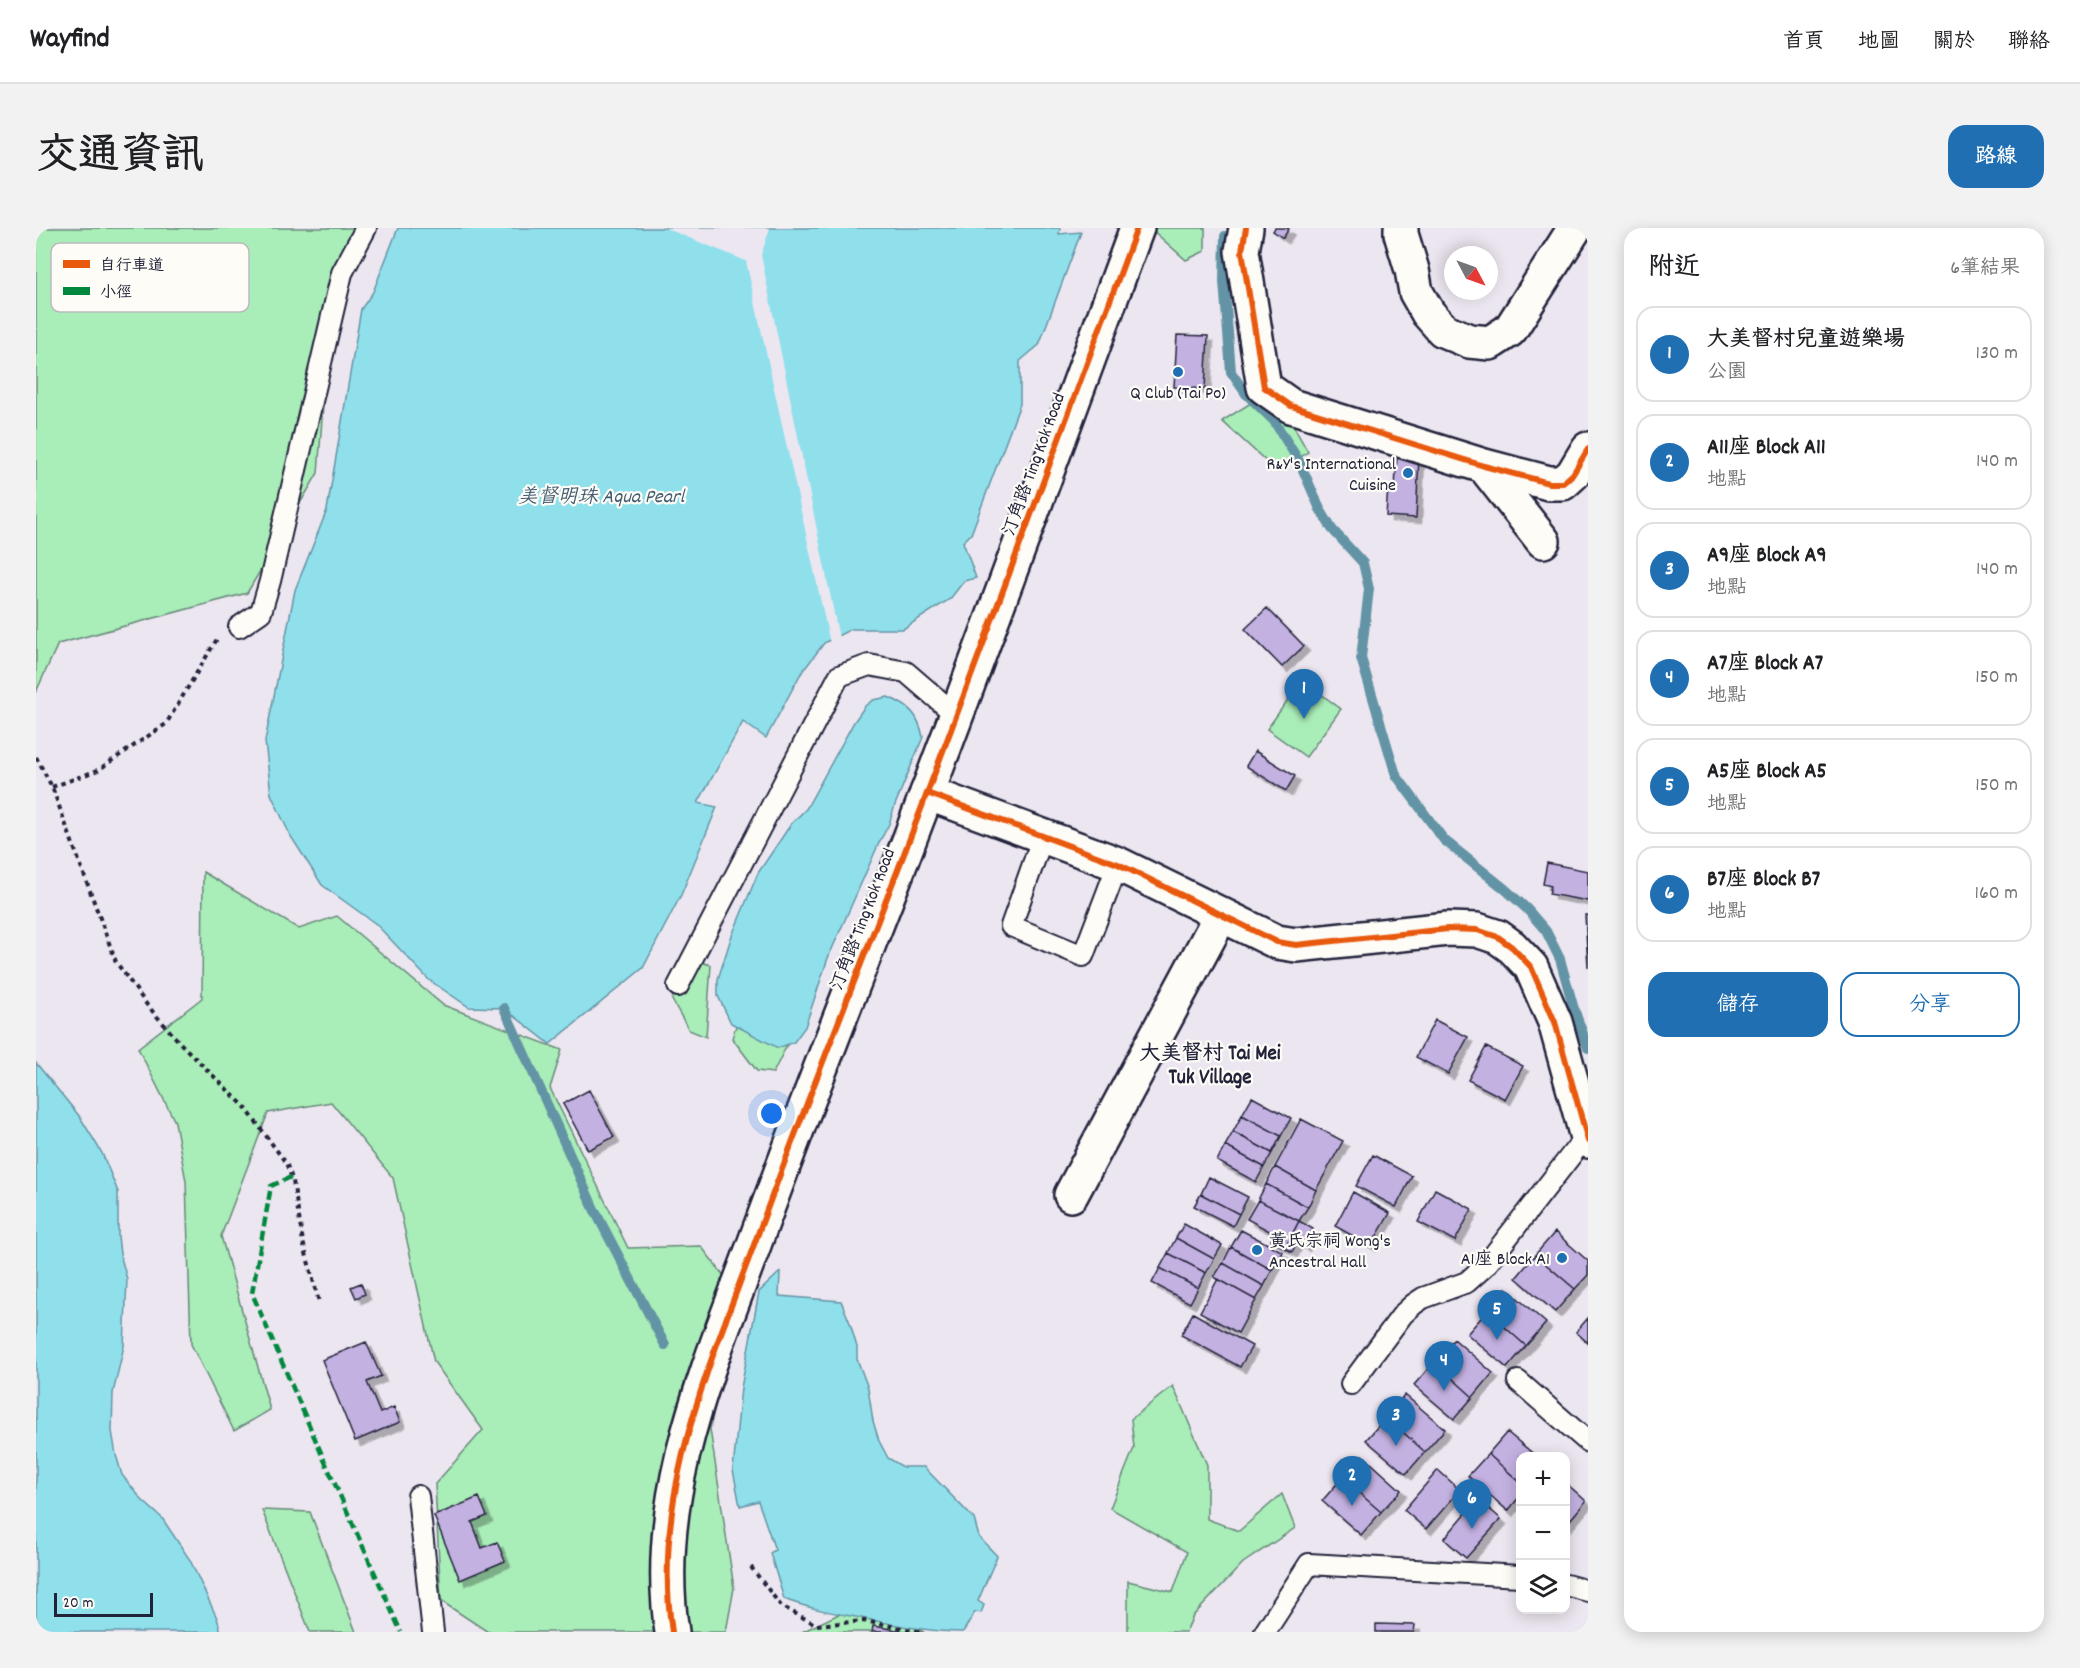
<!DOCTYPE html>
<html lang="zh-TW">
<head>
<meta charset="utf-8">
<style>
	body { margin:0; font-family:Dekko,"LXGW WenKai TC",sans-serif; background:#f2f2f2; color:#202124 }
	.controls { position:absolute; right:18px; bottom:18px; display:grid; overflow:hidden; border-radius:12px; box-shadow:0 3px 15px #0003 }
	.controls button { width:54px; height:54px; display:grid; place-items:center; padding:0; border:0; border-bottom:2px solid #e0e0e0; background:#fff; color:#202124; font:30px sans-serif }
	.compass { position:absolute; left:1408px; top:18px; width:54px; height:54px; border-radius:50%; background:#fff; box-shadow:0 3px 15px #0003; rotate:131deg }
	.scale { position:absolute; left:18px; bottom:15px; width:99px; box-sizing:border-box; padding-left:6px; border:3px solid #22223b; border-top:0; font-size:16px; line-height:21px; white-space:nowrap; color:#22223b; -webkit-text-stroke:4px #fdfcf7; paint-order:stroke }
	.you { position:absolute; left:736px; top:886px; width:21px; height:21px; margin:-15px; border:4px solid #fff; border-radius:50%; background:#1a73e8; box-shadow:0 0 0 9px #1a73e833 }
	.badge { display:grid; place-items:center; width:39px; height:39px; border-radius:50%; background:#1f6fb2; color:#fff; font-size:20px; font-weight:700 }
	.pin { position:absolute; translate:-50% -50px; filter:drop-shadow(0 2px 3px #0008) }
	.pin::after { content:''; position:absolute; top:32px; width:21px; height:18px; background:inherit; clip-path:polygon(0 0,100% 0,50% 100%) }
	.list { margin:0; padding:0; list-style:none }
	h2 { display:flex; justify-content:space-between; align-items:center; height:78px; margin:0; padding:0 24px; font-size:26px }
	h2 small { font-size:20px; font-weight:400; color:#757577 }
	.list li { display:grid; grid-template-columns:39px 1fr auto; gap:18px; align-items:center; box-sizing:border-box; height:96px; margin:0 12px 12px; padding:0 12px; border:2px solid #e0e0e0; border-radius:18px }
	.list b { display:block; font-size:22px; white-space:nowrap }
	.list p { margin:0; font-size:20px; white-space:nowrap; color:#757577 }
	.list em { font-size:20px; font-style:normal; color:#757577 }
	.actions { display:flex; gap:12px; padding:18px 24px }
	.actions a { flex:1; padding:14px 0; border:2px solid #1f6fb2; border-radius:18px; text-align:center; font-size:21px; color:#1f6fb2 }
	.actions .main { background:#1f6fb2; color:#fff }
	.icon { flex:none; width:33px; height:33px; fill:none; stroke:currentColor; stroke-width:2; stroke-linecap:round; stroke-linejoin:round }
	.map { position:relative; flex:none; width:1552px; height:1404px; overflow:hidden; border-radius:18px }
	header { display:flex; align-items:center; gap:36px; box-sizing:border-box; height:84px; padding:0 30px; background:#fff; border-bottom:2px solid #e0e0e0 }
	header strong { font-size:28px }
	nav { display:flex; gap:33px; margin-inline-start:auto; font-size:21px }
	.intro { display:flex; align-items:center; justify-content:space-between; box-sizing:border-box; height:144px; padding:0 36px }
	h1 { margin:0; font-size:42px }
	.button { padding:15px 27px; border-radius:18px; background:#1f6fb2; color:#fff; font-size:21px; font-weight:700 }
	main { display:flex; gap:36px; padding:0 36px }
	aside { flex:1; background:#fff; border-radius:18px; box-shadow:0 3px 15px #0003 }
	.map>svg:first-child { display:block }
	.green { fill:#a9edb8; stroke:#66887a; stroke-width:1.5 }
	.water { fill:#90e0ec; stroke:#6494a5; stroke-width:1.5 }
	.pier { fill:#ece6f0 }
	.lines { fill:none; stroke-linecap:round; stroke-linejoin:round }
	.stream { stroke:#6494a5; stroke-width:10 }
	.building { fill:#c3b1e1; stroke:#22223b; stroke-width:1.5; filter:url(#shadow) }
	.service-casing { stroke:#22223b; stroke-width:24 }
	.minor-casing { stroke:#22223b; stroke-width:38 }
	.tertiary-casing { stroke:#22223b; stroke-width:38 }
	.path { stroke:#22223b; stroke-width:4; stroke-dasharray:4.5 4.5; stroke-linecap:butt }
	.service { stroke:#fdfcf7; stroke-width:20 }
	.minor { stroke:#fdfcf7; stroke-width:33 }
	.tertiary { stroke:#fdfcf7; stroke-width:33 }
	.quiet { stroke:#00873e; stroke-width:4.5; stroke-dasharray:9 4.5; stroke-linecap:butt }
	.cycleway-casing { stroke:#fdfcf7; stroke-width:10 }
	.cycleway { stroke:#e8590c; stroke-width:6 }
	.poi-dot { fill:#1f6fb2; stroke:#fdfcf7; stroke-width:2 }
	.labels { text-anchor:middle; stroke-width:4.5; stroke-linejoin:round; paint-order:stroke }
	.poi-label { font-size:18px; fill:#22223b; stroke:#fdfcf7; text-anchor:end }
	.street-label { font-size:18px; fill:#22223b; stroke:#fdfcf7 }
	.water-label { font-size:20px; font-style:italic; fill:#435b70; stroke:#fdfcf7 }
	.quarter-label { font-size:21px; font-weight:bold; fill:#22223b; stroke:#fdfcf7 }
	.key { fill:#fdfcf7; stroke:#bbbbbf; stroke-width:1.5 }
	.key-label { font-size:16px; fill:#22223b }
</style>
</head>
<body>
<header>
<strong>Wayfind</strong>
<nav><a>首頁</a><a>地圖</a><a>關於</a><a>聯絡</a></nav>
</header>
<div class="intro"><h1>交通資訊</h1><a class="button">路線</a></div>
<main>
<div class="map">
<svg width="1552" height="1404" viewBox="0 0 1552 1404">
	<defs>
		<filter id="shadow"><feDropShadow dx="5.5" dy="5.5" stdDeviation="0" flood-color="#0004"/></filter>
	</defs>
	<rect width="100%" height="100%" fill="#ece6f0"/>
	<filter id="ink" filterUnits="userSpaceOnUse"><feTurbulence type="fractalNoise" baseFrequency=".0167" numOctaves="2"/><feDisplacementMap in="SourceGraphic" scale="12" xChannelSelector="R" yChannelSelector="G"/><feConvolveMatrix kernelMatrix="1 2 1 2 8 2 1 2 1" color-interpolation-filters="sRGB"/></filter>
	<g filter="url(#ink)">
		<!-- green -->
		<path class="green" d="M0,0H330L294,83L282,245L211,365L22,416L0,464Z
			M1114,0H1169V23L1150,32Z
			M1226,168L1253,190L1272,224L1242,244L1186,193Z
			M1266,452L1305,481L1270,529L1231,501Z
			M167,644L263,701L301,688L407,777L526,822L514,860L592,1020L665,1018L702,1066L674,1201L698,1360L690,1404H452L405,1373L399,1256L447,1202L398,1134L357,950L295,874L232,885L185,1008L234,1182L198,1203L155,1116L150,953L139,894L102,820L166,770Z
			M647,729L675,737L670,809L653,802L636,772Z
			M706,780L763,793L737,845L721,843L696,810Z
			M1137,1158L1171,1237V1291L1203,1303L1246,1266L1259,1300L1207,1335L1157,1388L1150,1404H1092V1353L1137,1364L1151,1324L1074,1280L1098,1220L1095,1191Z
			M226,1282L274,1284L320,1404H274Z
			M825,1375L888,1404H766Z"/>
		<!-- water -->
		<path class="water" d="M362,0H1024L1023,6L1045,4L1003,117L984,133V176L935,306L927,314L940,350L928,353L914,371L867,401H815L788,415L764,447L730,510L707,494L662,575L681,579L645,667L607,740L514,816L468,780L433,779L393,752L340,696L286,657L254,607L235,566L229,513L259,362L291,282L325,81L337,64Z
			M852,469C873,478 882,485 887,509L859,577L853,596L843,615L792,730L769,799L758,814L742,820L695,795L682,768V751L695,710L722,645L755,596L770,581L818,494L829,478L837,472Z
			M0,835L44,889L66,925L82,964V1008L84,1026L91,1051L88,1118L77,1165L76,1203L80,1227L86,1247L106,1272L126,1290L154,1332L181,1390L185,1404H0Z
			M744,1044L743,1068L805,1073L814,1095L821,1119V1131L832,1160L837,1193L843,1213L852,1230L867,1239H888L938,1291L943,1309L961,1328L942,1373L948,1377L945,1385L939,1384L927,1404C894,1404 867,1398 835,1392C806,1386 776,1382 748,1371L734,1325L739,1322L722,1273L704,1278L697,1242L705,1160L723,1064Z"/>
		<!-- pier -->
		<path class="pier" d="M629,0H734L725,27L803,410L794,415L710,33Z"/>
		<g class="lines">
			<!-- stream -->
			<path class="stream" d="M1189,8L1188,53L1195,144L1210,166L1238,193L1264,235L1284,281L1296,301L1327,335L1333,361L1325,430L1360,547L1408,612L1469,661L1491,681L1510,703L1524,731L1538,781L1552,820
				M468,780L558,981L629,1117"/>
		</g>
		<!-- building -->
		<path class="building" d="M1239,0H1251L1253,1L1247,10L1237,3Z
			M1141,107L1172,108L1169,161L1138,159Z
			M1361,228L1383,229L1380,290L1350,288L1352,258L1359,259Z
			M1231,380L1268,418L1246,439L1209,401Z
			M1219,523L1259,548L1250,563L1210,538Z
			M1511,635L1552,643V673L1513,666L1515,658L1507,656Z
			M1549,687H1552V739Z
			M1399,792L1432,809L1412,846L1380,829Z
			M1450,819L1487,838L1469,871L1432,852Z
			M553,862L578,909L552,922L527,876Z
			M1216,869L1255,890L1245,908L1206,887Z
			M1206,887L1245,908L1236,925L1197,904Z
			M1265,891L1307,913L1280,962L1239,939Z
			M1197,904L1236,925L1228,939L1189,918Z
			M1189,918L1228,939L1220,954L1181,933Z
			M1337,927L1376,948L1360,979L1320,958Z
			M1239,939L1280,962L1272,979L1230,956Z
			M1173,949L1212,969L1203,986L1165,966Z
			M1230,956L1272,979L1263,993L1222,972Z
			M1399,961L1436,981L1419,1013L1382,994Z
			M1317,964L1354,985L1335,1018L1299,998Z
			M1165,966L1203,986L1197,998L1158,978Z
			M1222,972L1263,993L1249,1020L1235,1012L1239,1006L1211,991Z
			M1263,993L1277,1001L1268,1018L1261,1014L1256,1024L1249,1020Z
			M1148,996L1186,1017L1178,1031L1140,1010Z
			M1205,1002L1247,1024L1236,1042L1195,1019Z
			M1519,1004L1552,1033V1047L1539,1061L1499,1027Z
			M1140,1010L1178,1031L1170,1045L1132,1025Z
			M1195,1019L1236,1042L1228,1058L1187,1035Z
			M1132,1025L1170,1045L1162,1060L1124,1040Z
			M1499,1027L1539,1061L1519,1084L1480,1050Z
			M1187,1035L1228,1058L1220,1072L1178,1049Z
			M1124,1040L1162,1060L1154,1075L1116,1055Z
			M1182,1051L1220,1072L1202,1105L1164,1084Z
			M325,1055L329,1066L320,1070L315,1059Z
			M1470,1060L1510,1095L1490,1118L1451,1083Z
			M1451,1083L1490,1118L1471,1140L1431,1106Z
			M1157,1085L1216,1118L1204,1139L1145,1107Z
			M1552,1090V1115L1540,1104Z
			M1418,1111L1457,1145L1437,1169L1398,1134Z
			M330,1114L345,1148L331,1154L344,1185L358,1179L364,1194L319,1213L286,1132Z
			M1398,1134L1437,1169L1418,1191L1378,1157Z
			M1369,1167L1409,1201L1389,1224L1350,1189Z
			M1350,1189L1389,1224L1370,1246L1330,1212Z
			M1471,1204L1500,1228H1484V1254L1452,1226Z
			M1452,1226L1484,1254V1268L1472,1283L1432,1248Z
			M1326,1227L1365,1262L1345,1284L1306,1250Z
			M1402,1242L1424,1262L1390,1301L1368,1282Z
			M1306,1250L1345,1284L1325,1307L1286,1273Z
			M1530,1255L1550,1273L1530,1297Z
			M443,1269L451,1288L436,1294L446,1320L461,1314L469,1333L424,1352L398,1288Z
			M1442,1271L1465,1291L1430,1330L1408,1311Z
			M1340,1396L1379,1397L1378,1404H1340Z
			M837,1398L873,1404H836Z"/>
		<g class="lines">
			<defs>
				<path id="service" d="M203,399L225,384L234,353L306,45L330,0
					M1007,608L975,698L1047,728L1082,636
					M642,758L803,448L833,437L870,444L920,487
					M1482,1153L1552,1214
					M1315,1156L1367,1086L1378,1076L1387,1070L1431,1054L1450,1037L1550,908
					M382,1268L397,1404
					M1530,1357L1552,1363
					M1229,1404L1273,1336L1484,1348"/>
				<path id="minor" d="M1210,0L1206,23L1228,159L1255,178L1448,238L1513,255H1527L1537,246L1552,221
					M1365,0V6L1376,42L1380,64L1392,85L1407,102L1433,113L1454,115L1474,102L1539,0
					M1448,238L1507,313
					M891,565L1082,636L1241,714L1260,717L1412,701L1441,702L1462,709L1476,719L1495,739L1519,794L1552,913
					M1035,967L1185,687"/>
				<path id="tertiary" d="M636,1404C615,1268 673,1139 719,1014C764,890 813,767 861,644C943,431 1021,215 1101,0"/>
			</defs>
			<!-- service casing -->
			<use href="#service" class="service-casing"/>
			<!-- minor casing -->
			<use href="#minor" class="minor-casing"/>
			<!-- tertiary casing -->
			<use href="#tertiary" class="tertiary-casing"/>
			<!-- path -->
			<path class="path" d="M0,529L16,559L80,734L111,777L146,817L209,879L250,935L257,953L267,1014L283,1074
				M16,559L62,542L130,496L181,411
				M715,1339L745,1378L781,1397L828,1393L886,1404"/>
			<!-- service -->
			<use href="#service" class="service"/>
			<!-- minor -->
			<use href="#minor" class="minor"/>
			<!-- tertiary -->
			<use href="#tertiary" class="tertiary"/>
			<!-- quiet -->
			<path class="quiet" d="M255,949L235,958L216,1065L286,1227L365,1404"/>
			<defs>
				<path id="cycleway" d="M1210,0L1206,23L1228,159L1255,178L1448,238L1513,255H1527L1537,246L1552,221
					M891,565L1082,636L1241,714L1260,717L1412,701L1441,702L1462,709L1476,719L1495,739L1519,794L1552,913
					M636,1404C615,1268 673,1139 719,1014C764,890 813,767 861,644C943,431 1021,215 1101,0"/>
			</defs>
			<!-- cycleway casing -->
			<use href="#cycleway" class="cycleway-casing"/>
			<!-- cycleway -->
			<use href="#cycleway" class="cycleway"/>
		</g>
	</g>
	<!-- markers -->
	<g class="poi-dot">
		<circle cx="1142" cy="144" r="6"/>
		<circle cx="1372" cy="245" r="6"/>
		<circle cx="1221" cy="1022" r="6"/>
		<circle cx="1526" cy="1030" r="6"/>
	</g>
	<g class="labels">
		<!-- poi labels -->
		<g class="poi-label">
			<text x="1142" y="170" text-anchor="middle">Q Club (Tai Po)</text>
			<text x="1360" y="241">R&amp;Y's International<tspan x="1360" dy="21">Cuisine</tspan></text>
			<text x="1233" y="1018" text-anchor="start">黃氏宗祠 Wong's<tspan x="1233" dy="21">Ancestral Hall</tspan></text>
			<text x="1514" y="1036">A1座 Block A1</text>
		</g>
		<!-- street labels -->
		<g class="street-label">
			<text transform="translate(997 236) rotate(-70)" y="6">汀角路 Ting Kok Road</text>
			<text transform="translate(826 691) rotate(-69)" y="6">汀角路 Ting Kok Road</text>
		</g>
		<!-- water labels -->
		<g class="water-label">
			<text x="565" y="274">美督明珠 Aqua Pearl</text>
		</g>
		<!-- quarter labels -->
		<g class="quarter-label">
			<text x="1174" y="831">大美督村 Tai Mei<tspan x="1174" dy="24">Tuk Village</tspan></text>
		</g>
	</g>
	<!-- legend -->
	<rect x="15" y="15" width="198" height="69" rx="9" class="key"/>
	<rect x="27" y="32" width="27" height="8" fill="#e8590c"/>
	<rect x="27" y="59" width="27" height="8" fill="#00873e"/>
	<g class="key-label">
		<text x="64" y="42">自行車道</text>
		<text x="64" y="69">小徑</text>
	</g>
</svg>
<div class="controls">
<button>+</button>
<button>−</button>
<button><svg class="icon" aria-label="layers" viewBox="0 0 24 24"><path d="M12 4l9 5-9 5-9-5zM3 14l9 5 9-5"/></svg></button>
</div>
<svg class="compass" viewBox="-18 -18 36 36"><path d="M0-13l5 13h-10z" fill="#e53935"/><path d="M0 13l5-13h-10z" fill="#757577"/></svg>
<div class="scale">20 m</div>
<div class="you"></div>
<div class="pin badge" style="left:1268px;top:491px">1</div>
<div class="pin badge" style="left:1316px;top:1278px">2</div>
<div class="pin badge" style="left:1360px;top:1218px">3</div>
<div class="pin badge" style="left:1408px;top:1163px">4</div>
<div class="pin badge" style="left:1461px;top:1112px">5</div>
<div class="pin badge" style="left:1436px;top:1301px">6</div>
</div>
<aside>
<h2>附近<small>6筆結果</small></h2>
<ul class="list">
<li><span class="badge">1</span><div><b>大美督村兒童遊樂場</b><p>公園</p></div><em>130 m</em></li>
<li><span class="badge">2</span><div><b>A11座 Block A11</b><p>地點</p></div><em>140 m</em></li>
<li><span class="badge">3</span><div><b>A9座 Block A9</b><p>地點</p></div><em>140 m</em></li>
<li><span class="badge">4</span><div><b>A7座 Block A7</b><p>地點</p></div><em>150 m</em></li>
<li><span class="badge">5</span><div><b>A5座 Block A5</b><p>地點</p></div><em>150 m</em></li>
<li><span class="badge">6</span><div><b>B7座 Block B7</b><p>地點</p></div><em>160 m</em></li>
</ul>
<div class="actions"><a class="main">儲存</a><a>分享</a></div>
</aside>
</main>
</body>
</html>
